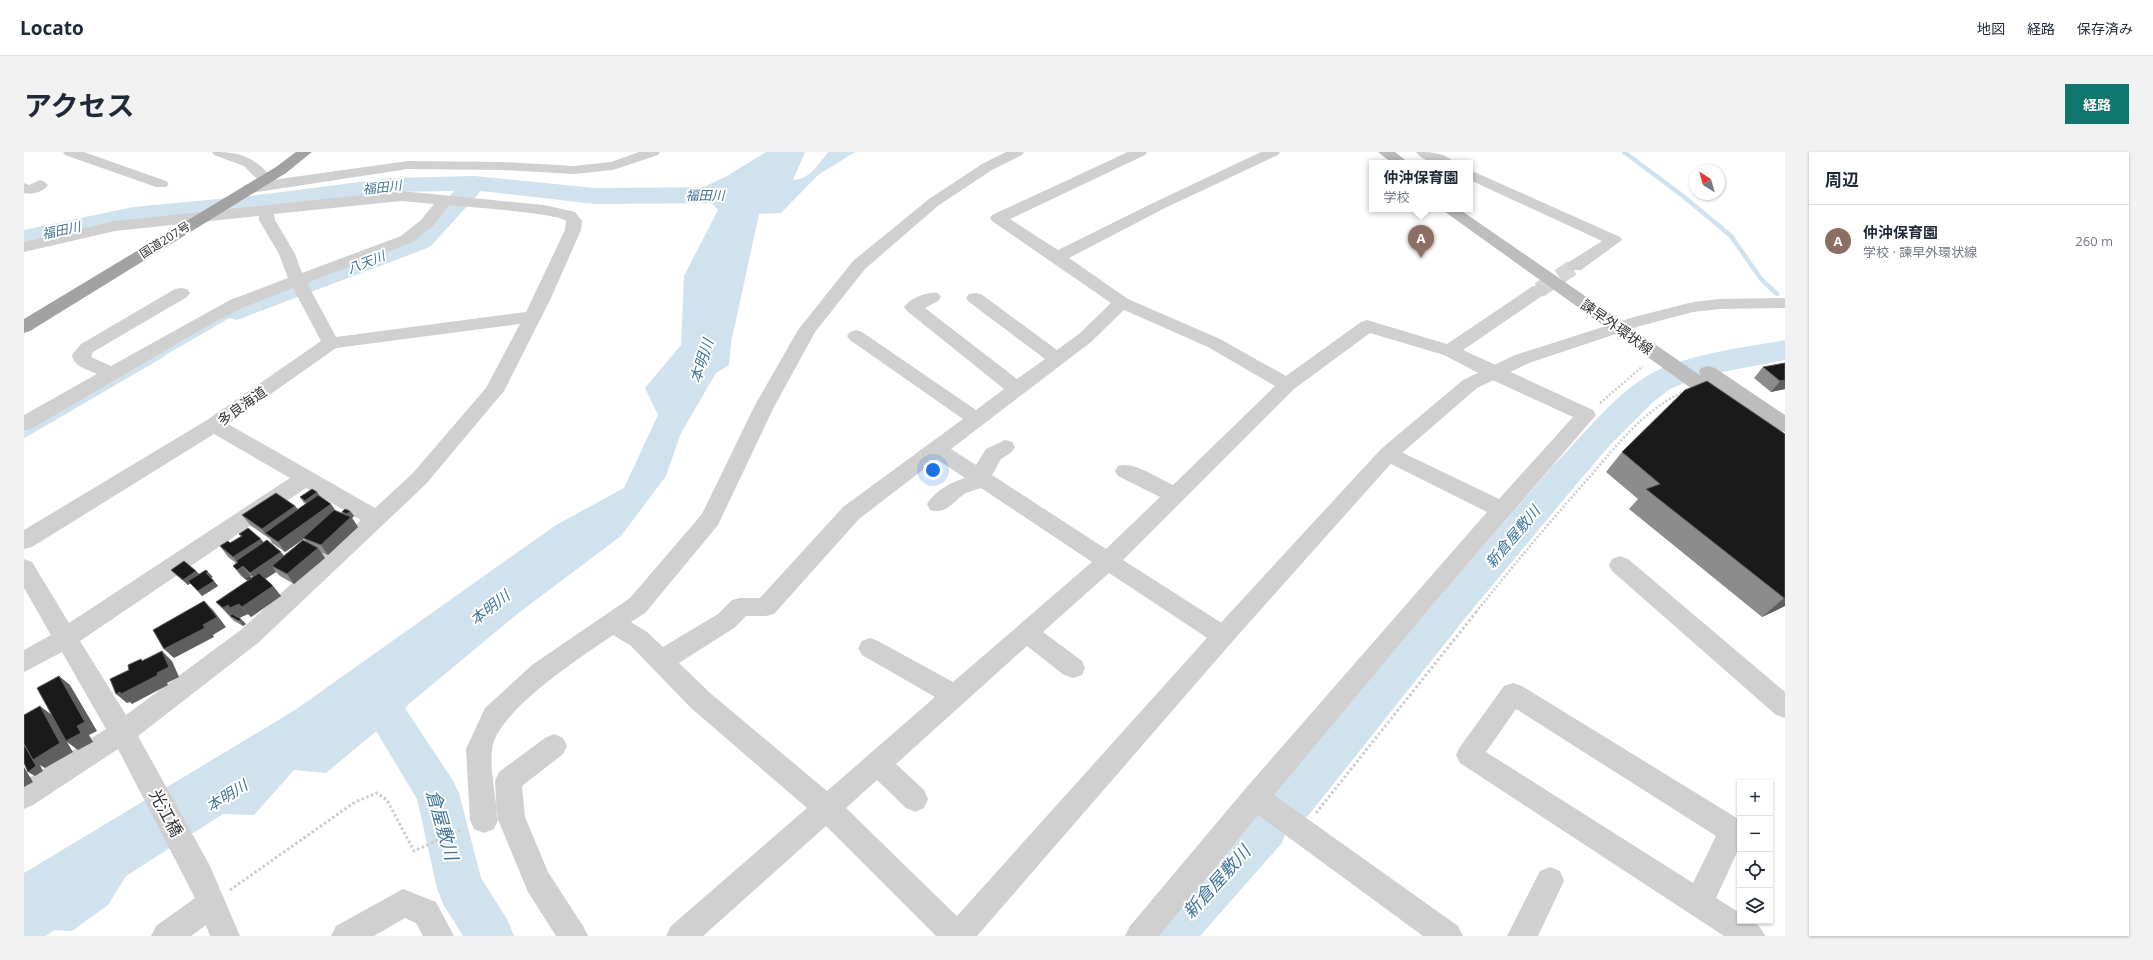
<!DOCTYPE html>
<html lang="ja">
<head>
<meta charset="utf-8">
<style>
	body { margin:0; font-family:"Open Sans","Noto Sans JP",sans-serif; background:#f2f2f3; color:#1f2937 }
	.controls { position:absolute; right:12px; bottom:12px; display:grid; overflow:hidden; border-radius:0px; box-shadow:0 1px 3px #0004 }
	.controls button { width:36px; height:36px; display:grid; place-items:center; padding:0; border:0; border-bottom:1px solid #e0e1e3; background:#fff; color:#1f2937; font:20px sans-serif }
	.compass { position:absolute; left:1665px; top:12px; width:36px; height:36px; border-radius:50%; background:#fff; box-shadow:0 1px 3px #0004; rotate:323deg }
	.you { position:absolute; left:909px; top:318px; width:14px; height:14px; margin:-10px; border:3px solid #fff; border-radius:50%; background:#1a73e8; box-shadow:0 0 0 6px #1a73e833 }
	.badge { display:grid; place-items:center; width:26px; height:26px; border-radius:50%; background:#0f766e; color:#fff; font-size:13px; font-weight:700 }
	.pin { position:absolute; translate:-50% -33px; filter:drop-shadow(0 1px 2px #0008) }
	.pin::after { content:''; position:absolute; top:21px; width:14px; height:12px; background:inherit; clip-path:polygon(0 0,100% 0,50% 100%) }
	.popup { position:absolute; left:1345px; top:8px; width:104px; height:52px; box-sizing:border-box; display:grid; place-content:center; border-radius:0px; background:#fff; filter:drop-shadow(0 1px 3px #0005); font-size:13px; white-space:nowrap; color:#747a83 }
	.popup b { font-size:15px; color:#1f2937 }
	.popup::after { content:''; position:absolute; left:50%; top:100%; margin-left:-8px; border:8px solid transparent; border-top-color:#fff }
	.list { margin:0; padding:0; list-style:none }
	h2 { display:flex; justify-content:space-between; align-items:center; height:52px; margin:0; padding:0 16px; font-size:17px }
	h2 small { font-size:13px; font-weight:400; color:#747a83 }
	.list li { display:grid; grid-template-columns:26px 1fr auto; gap:12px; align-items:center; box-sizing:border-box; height:72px; padding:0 16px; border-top:1px solid #e0e1e3 }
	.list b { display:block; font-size:15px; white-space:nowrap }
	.list p { margin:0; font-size:13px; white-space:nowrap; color:#747a83 }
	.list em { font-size:13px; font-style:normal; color:#747a83 }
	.icon { flex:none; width:22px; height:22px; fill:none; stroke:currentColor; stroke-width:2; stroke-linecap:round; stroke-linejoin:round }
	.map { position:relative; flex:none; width:1761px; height:784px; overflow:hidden; border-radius:0px }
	header { display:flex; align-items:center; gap:24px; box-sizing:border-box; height:56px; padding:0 20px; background:#fff; border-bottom:1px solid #e0e1e3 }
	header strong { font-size:19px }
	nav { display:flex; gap:22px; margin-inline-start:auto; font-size:14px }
	.intro { display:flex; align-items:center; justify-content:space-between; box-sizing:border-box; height:96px; padding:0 24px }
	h1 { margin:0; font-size:28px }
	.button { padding:10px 18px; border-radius:0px; background:#0f766e; color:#fff; font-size:14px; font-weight:700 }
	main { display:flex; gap:24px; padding:0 24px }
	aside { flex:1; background:#fff; border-radius:0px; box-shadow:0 1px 3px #0004 }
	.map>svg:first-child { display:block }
	.water { fill:#cfe2ee }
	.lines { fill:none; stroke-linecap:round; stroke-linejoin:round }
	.stream-far1 { stroke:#cfe2ee; stroke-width:4.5 }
	.stream { stroke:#cfe2ee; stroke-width:5.5 }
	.river { fill:#cfe2ee; fill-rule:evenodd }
	.minor-tunnel { stroke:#d6d6d6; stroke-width:16; stroke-dasharray:16 8; stroke-linecap:butt }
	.path-far1 { stroke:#cdcdcd; stroke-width:2.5; stroke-dasharray:2 2; stroke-linecap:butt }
	.path { stroke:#cdcdcd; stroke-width:3; stroke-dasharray:2.5 2.5; stroke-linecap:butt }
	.minor { fill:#d0d0d0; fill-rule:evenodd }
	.tertiary { fill:#d0d0d0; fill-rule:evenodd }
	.secondary { fill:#bdbdbd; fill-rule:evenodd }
	.trunk { fill:#a2a2a2; fill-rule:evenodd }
	.wall { fill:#8c8c8c; fill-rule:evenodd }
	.shaded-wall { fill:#5f5f5f }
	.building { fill:#1a1a1a; stroke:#5f5f5f }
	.labels { text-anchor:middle; stroke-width:4; stroke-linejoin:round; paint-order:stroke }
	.far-street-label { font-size:12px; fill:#333; stroke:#fff }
	.far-water-label { font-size:13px; font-style:italic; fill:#3f7597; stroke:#fff }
	.street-label { font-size:14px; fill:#333; stroke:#fff }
	.water-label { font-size:15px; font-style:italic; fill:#3f7597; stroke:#fff }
	.near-street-label { font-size:17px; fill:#333; stroke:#fff }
	.near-water-label { font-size:18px; font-style:italic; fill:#3f7597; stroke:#fff }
</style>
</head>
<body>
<header>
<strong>Locato</strong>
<nav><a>地図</a><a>経路</a><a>保存済み</a></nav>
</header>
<div class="intro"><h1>アクセス</h1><a class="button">経路</a></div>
<main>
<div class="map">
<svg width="1761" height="784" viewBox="0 0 1761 784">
	<rect width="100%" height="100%" fill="#fff"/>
	<!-- water -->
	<path class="water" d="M742,0H781L769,28C786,27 794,13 804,0H831L794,23L757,61L735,62L707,191L705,213L692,221L657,281L642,324L597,384L492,463L302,621L270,618L230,663L199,662L102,724L84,753L48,779L30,778L22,784H0V721L271,558L532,373L600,336L634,263L621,236L657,193L660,124L694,58L675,37L703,24Z"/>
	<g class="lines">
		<!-- stream-far1 -->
		<path class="stream-far1" d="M1600,0L1659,44L1707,84L1737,127L1753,142
			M137,203L213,159"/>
		<!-- stream -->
		<path class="stream" d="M0,283L139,202"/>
		<!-- river -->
		<path class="river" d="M451,24L571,36L719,35L728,38L732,43L728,48L719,51L571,52L457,39L406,95L213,168L203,165L199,159L203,153L388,83L430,39L367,40L226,60L109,71L0,94V78L109,55L226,44L367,26Z
			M1761,188V208L1677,224L1646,237L1629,250L1587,292L1551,334L1442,465L1284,664L1268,670L1260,667L1264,676L1258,691L1176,784H1120L1127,767L1226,661L1242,655L1250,658L1246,649L1252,634L1527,316C1558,285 1586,247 1623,224C1656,203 1722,195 1761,188Z
			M351,526L365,532L428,627L435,641L457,726L483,767L490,784H439L419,752L413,736L393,647L331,544L337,532Z"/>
		<!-- minor-tunnel -->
		<path class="minor-tunnel" d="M1515,138L1551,114"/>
		<!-- path-far1 -->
		<path class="path-far1" d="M1576,251L1619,214
			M1452,460C1488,415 1524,372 1562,329C1590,297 1618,259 1657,241"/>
		<!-- path -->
		<path class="path" d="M1292,661L1453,459
			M206,738L331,650L353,641L363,648L390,699L439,677"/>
		<!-- minor -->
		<path class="minor" d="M39,0H60L142,29L145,32L142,35H132L41,3Z
			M188,0C211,0 224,2 241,18C244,22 248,24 248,28L384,9L478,10L550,14L587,10L615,0H636L634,3L589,18L550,22L478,18L384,17L226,41L221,39L218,36L221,33L236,30L220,14L190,3Z
			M982,0H1000L998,3L968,18L915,53L841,117L791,180L750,255L694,373L622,460L607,470L623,480L639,495L694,462L708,448L716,446H736L819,355L939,267L826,188L823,184L826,180L832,178L838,180L952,258L980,237L883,159L880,155C886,146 904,139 914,141L917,145L914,149L901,156L993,227L1021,207L945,150L942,146L945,142L951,141L957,142L1033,198L1055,182L1087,151L968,69L966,66L968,63L1104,0H1123L1121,3L986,67L1034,98L1131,50L1237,0H1256L1254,3L1141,56L1045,106L1104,147L1196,187L1262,224L1337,170L1343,168L1423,192L1509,134L1515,133L1521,134L1524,138L1521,142L1439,198L1569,258L1572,263L1400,463L1250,643L1434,774L1439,784H1399L1234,663L1135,784H1101L1106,774L1222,636L1463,360L1357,307L1354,302L1357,297L1364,295L1371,297L1475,347L1549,265L1462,225L1420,203L1346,181L1270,237L1099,408L1207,477L1211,484L1207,491L1199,494L1191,491L1085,421L1019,480L1058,509L1061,516L1058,523L1049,526L1040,523L1003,494L872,612L900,638L904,647L900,656L891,660L882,656L853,628L822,656L943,774L948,784H912L802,674L679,784H642L647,774L783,656L667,556L607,494L589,483C559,504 471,560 468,598C466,619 472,646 474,668L470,677L460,681L450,677L446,668L442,597L461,556L508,513L606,446L678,362L730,255L774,178L829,109L905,47L958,12ZM1100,158L1184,195L1251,234L1149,333C1133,326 1110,309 1094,314L1091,319L1094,324L1136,345L1082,397L968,323L977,307L988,300L991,295L988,290L981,288L962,297L952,313L927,297L1067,190ZM913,307L941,326C927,330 911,339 903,352L906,358C923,363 929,349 942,341C946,339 952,338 957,336L1068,410L929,530L854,489L846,486L838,489L834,496L838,503L911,545L803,639L685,540L655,511L710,476L722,464H742L750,462L835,367Z
			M1392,0C1404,0 1422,0 1430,11C1418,11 1400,12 1392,0Z
			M1446,18L1596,85L1598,88L1557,118H1545L1543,114L1545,110L1578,89L1446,28Z
			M16,28L21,30L24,33C19,40 8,43 0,41V31L5,33Z
			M377,39L520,53L551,60L558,69L557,78L527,146L480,239L402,332L234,491L114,584L186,714L216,784H186L182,773L167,784H127L132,774L171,746L94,597L9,653L0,657V629L82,577L38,500L0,520V498L27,483L0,436V407L8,410L45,471L266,326L190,282L8,395L0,397V378L183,268L297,189L269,136L218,156L192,169L7,277L0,279V263L73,222C63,217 50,215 48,203L57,192L151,137L157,136L163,137L166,141L163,145L69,200L67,205L87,214L206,148L264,126L255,102L235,68V64L91,79L0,100V90L91,69ZM377,49L410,52L397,68L377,84L278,121L271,102L251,68L250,62ZM425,53C442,55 535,61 542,69L541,78L502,160L312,185L283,131L389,90L409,74ZM496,172L462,236L388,322L351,356L204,272L312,196ZM282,336L337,368L218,477L102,563L56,489Z
			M1596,404L1604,407L1761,540V566L1752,563L1588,419L1585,413L1588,407Z
			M1489,531L1498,534L1716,668V694L1692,746L1716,761V769C1730,769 1735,771 1741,784H1700L1436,611L1432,603L1436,595L1480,534ZM1492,557L1692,684L1669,731L1462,600Z
			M530,582L539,586L543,594L539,602L498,634L501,665L524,720L559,774L564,784H532L504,740L473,665L471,629L475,620L521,586Z
			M1526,715L1536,719L1540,729L1514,784H1483L1516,719Z
			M379,737L412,750L430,784H399L392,771L381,766L350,784H307L312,774Z"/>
		<!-- tertiary -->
		<path class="tertiary" d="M1761,146V156L1696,157L1669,160L1616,174L1505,211L1453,236L1371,307L1207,491L953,784H919L924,774L1191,477L1357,297L1439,228L1491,203L1610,165L1669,150L1696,147Z"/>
		<!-- secondary -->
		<path class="secondary" d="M1354,0H1371L1385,11H1368Z
			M1417,57H1435L1706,244L1709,249L1706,254L1699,255L1692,254Z
			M1684,214L1691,216L1761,263V280L1754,278L1677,224L1675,220L1677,216Z"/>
		<!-- trunk -->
		<path class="trunk" d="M272,0H288L262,21L6,179L0,181V167L252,15Z"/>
	</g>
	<!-- wall -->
	<path class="wall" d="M1761,211V237L1747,240L1730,226L1739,215Z
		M1761,282V454L1738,465L1605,357L1614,347L1582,320L1598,300Z
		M276,345H296L312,359L319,362L318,360L326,359L330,364L328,366L334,375L304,403L298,401L301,406L270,432L256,424L252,420L241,427L249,434L257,444L227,465L224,462L215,466L222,472L219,474L210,469L192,450L224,429L217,424L209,414L212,411L204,405L196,394L206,391L217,384L215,382L240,390L260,404L282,389L280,387L261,400L248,391L246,387L226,373L218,363L271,354L274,357L282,352L280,351ZM227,424L228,425L223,427Z
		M147,418L172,419L175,422L189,425L186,426L194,434L178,444L166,431L164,433L152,423Z"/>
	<!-- shaded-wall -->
	<path class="shaded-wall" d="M1761,228V237L1747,240L1756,229Z
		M293,340L297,346L285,354L281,349Z
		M307,352L314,362L261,400L254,390Z
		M271,354L279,364L241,381L246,387L238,377Z
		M326,359L330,364L328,366L334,375L304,403L297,393L326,366L323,362Z
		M237,387L245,397L219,415L227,424L222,428L213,418L218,415L209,405Z
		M294,396L301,406L270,432L263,422Z
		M257,400L265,410L248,414L252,420L235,431L226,421Z
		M172,419L177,424L164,433L159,428Z
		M184,420L189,425L186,426L182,421Z
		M190,429L194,434L178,444L174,439Z
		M249,434L257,444L227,465L218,455Z
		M1760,446H1761V454L1738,465Z
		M180,449L189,458L202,475L189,483L190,485L150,506L140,497L179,473Z
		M215,452L224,462L215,466L206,456Z
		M204,453L213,463L208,466L207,465L199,456Z
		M217,467L222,472L219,474L215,469Z
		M138,499L148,509L155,525L143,531L144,533L108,552L106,550L103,551L92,542L133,521Z
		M35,524L46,533L73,579L65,583L69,590L54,598L43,590L49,600L21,616L16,613L19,619L11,624L4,620L9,608L16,554L28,563L53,574Z
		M0,615L9,630L0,635Z"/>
	<!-- building -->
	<path class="building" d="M1761,211V228L1756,229L1739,215Z
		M1683,229L1761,282V446H1760L1622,337L1636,332L1598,300L1661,238Z
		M288,337L293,340L281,349L276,345Z
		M252,341L271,354L238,377L218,363Z
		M294,343L307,352L254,390L241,381Z
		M321,357L326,359L323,362L318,360Z
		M310,358L327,365L297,393L279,386Z
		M224,376L237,387L209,405L196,394L204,389L206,391L218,384L215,382Z
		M243,388L257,400L226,421L219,414L213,418L209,414L214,410L212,409Z
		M279,388L294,396L263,422L248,414Z
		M160,409L172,419L159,428L147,418Z
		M182,418L184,420L182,421L190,429L174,439L164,429Z
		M235,421L249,434L218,455L215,452L206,456L204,453L199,456L192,450Z
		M226,425L228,426L224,428L222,427Z
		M180,449L193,465L179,473L181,476L140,497L129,478Z
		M208,462L217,467L215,469L206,464Z
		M138,499L145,515L133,521L134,523L97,542L96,540L92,542L86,527L105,518L104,513L117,507L118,509Z
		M35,524L61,570L53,574L57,581L42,589L13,536Z
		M16,554L36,591L9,608L0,592V563Z
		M1,594L12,614L4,620L0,611V595Z"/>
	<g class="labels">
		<!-- far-street labels -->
		<g class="far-street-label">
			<text transform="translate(141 88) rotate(-32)" y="4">国道207号</text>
		</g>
		<!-- far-water labels -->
		<g class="far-water-label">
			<text transform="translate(358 35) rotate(-6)" y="5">福田川</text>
			<text x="681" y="48">福田川</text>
			<text transform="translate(37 78) rotate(-12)" y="5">福田川</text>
			<text transform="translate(342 110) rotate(-21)" y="5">八天川</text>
		</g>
		<!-- street labels -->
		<g class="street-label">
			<text transform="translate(1593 175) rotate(35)" y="5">諫早外環状線</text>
			<text transform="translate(218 254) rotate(-35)" y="5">多良海道</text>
		</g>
		<!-- water labels -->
		<g class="water-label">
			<text transform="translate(678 209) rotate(-72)" y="5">本明川</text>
			<text transform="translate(1489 385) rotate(-50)" y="5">新倉屋敷川</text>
			<text transform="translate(466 456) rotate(-38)" y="5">本明川</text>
			<text transform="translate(203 644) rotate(-32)" y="5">本明川</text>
		</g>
		<!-- near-street labels -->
		<g class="near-street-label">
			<text transform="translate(142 661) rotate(62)" y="6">光江橋</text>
		</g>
		<!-- near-water labels -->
		<g class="near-water-label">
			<text transform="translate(418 673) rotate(74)" y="6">倉屋敷川</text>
			<text transform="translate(1193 730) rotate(-48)" y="6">新倉屋敷川</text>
		</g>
	</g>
</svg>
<div class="controls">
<button>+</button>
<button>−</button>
<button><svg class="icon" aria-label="locate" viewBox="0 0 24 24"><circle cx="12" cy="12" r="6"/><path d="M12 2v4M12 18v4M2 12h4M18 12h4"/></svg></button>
<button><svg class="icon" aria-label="layers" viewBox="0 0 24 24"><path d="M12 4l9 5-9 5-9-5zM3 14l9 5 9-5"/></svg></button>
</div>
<svg class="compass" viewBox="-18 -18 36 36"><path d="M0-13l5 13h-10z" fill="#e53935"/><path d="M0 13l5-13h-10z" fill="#747a83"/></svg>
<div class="you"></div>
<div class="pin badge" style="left:1397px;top:106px;background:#8d6e63">A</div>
<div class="popup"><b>仲沖保育園</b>学校</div>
</div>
<aside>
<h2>周辺<small></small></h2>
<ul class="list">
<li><span class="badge" style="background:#8d6e63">A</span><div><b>仲沖保育園</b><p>学校 · 諫早外環状線</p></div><em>260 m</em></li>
</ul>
</aside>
</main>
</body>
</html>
